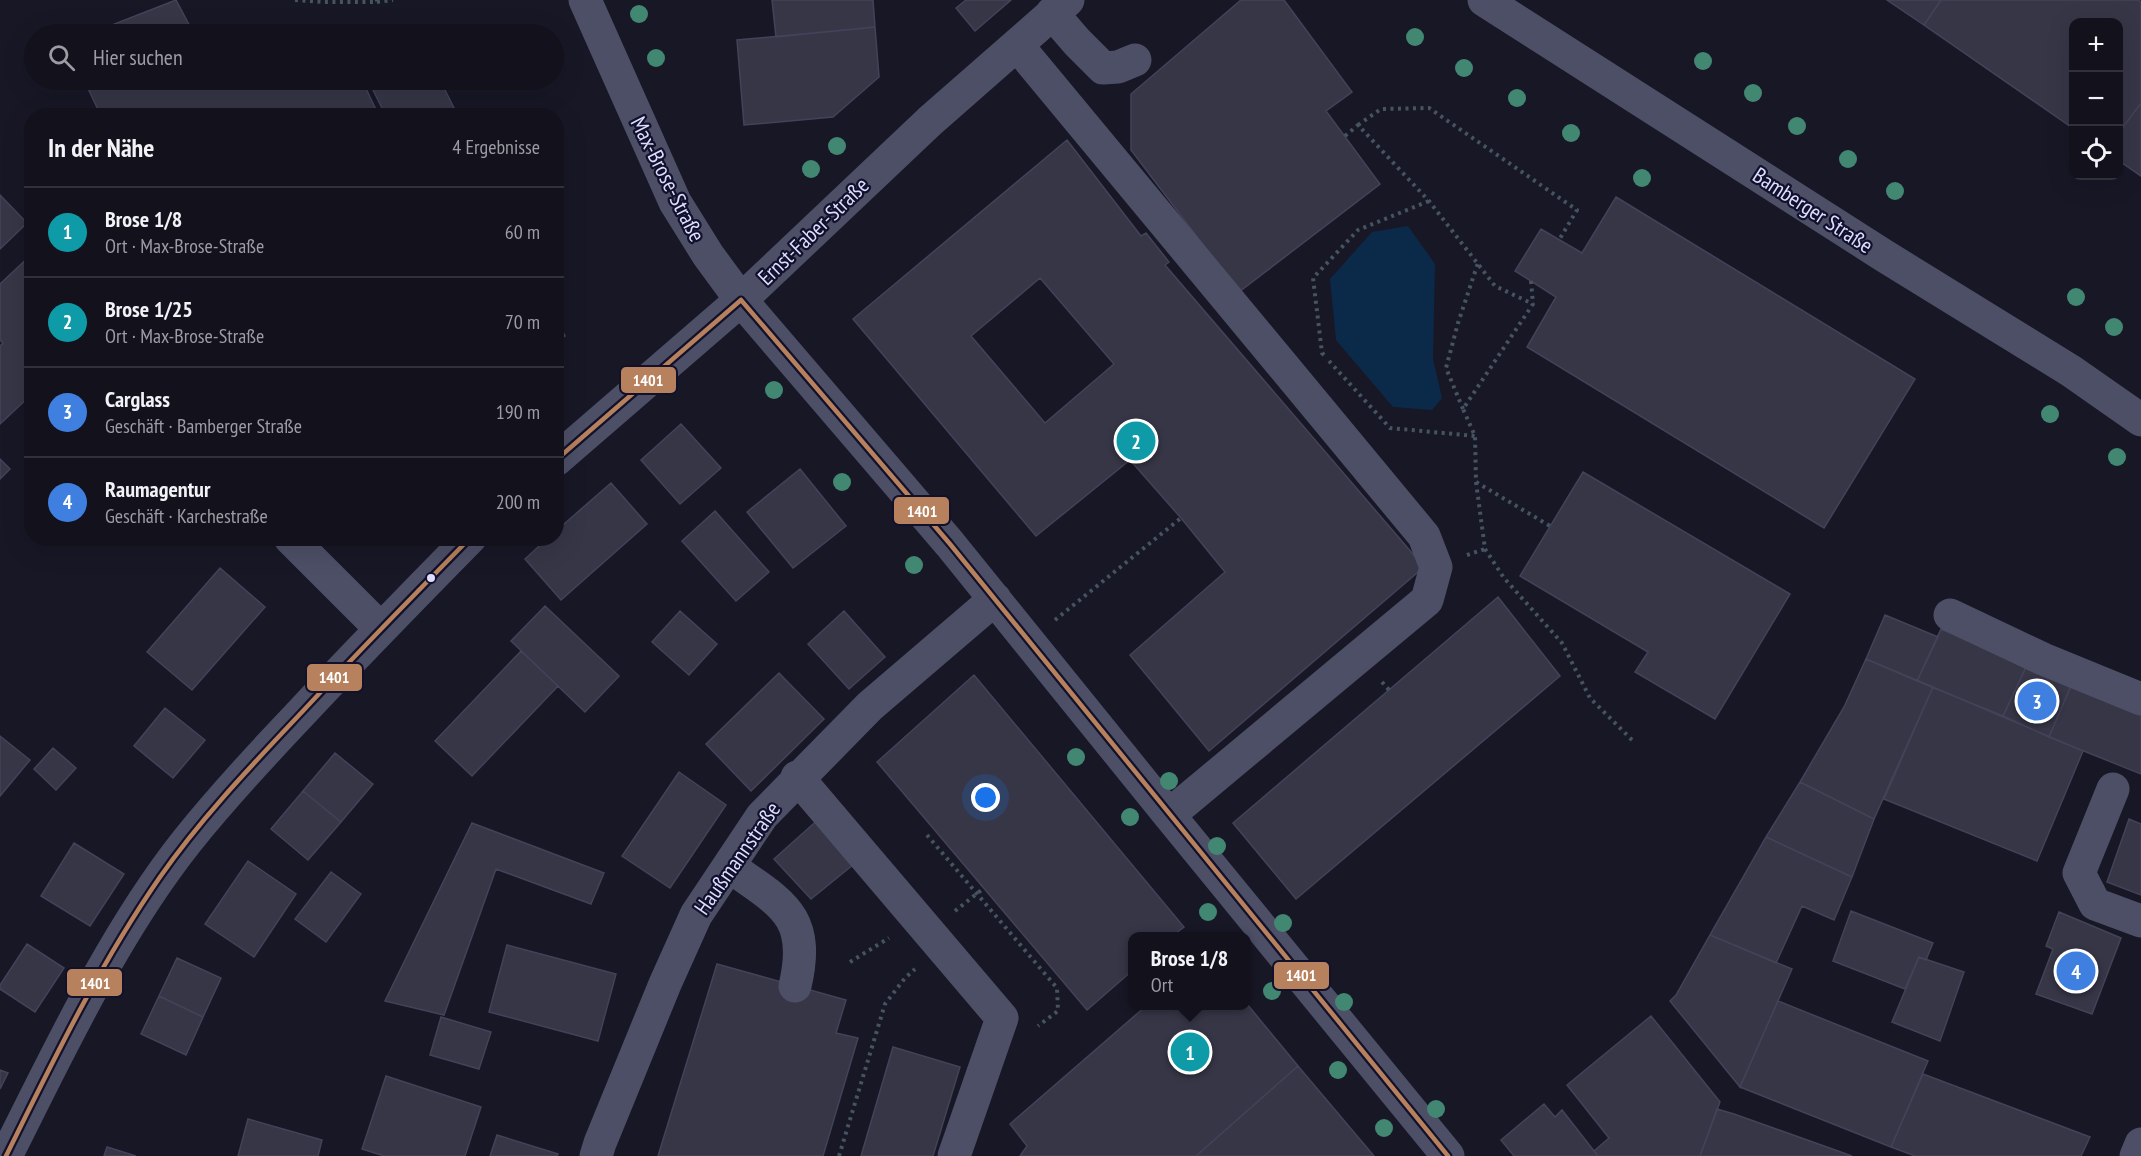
<!DOCTYPE html>
<html lang="de">
<head>
<meta charset="utf-8">
<style>
	body { margin:0; font-family:"PT Sans Narrow",sans-serif; background:#1f1f29; color:#f1f3f6 }
	.controls { position:absolute; right:18px; top:18px; display:grid; overflow:hidden; border-radius:12px; box-shadow:0 6px 24px #0002 }
	.controls button { width:54px; height:54px; display:grid; place-items:center; padding:0; border:0; border-bottom:2px solid #31313b; background:#12111c; color:#f1f3f6; font:30px sans-serif }
	.you { position:absolute; left:986px; top:798px; width:21px; height:21px; margin:-15px; border:4px solid #fff; border-radius:50%; background:#1a73e8; box-shadow:0 0 0 9px #1a73e833 }
	.badge { display:grid; place-items:center; width:39px; height:39px; border-radius:50%; background:#2563eb; color:#fff; font-size:20px; font-weight:700 }
	.pin { position:absolute; translate:-50% -50%; border:3px solid #fff; box-shadow:0 2px 6px #0006 }
	.popup { position:absolute; left:1128px; top:932px; width:123px; height:78px; box-sizing:border-box; display:grid; place-content:center; border-radius:12px; background:#12111c; filter:drop-shadow(0 2px 4px #0005); font-size:20px; white-space:nowrap; color:#9c9da3 }
	.popup b { font-size:22px; color:#f1f3f6 }
	.popup::after { content:''; position:absolute; left:50%; top:100%; margin-left:-12px; border:12px solid transparent; border-top-color:#12111c }
	.list { margin:0; padding:0; list-style:none }
	h2 { display:flex; justify-content:space-between; align-items:center; height:78px; margin:0; padding:0 24px; font-size:26px }
	h2 small { font-size:20px; font-weight:400; color:#9c9da3 }
	.list li { display:grid; grid-template-columns:39px 1fr auto; gap:18px; align-items:center; box-sizing:border-box; height:90px; padding:0 24px; border-top:2px solid #31313b }
	.list b { display:block; font-size:22px; white-space:nowrap }
	.list p { margin:0; font-size:20px; white-space:nowrap; color:#9c9da3 }
	.list em { font-size:20px; font-style:normal; color:#9c9da3 }
	.icon { flex:none; width:33px; height:33px; fill:none; stroke:currentColor; stroke-width:2; stroke-linecap:round; stroke-linejoin:round }
	.map { position:relative; flex:none; width:2141px; height:1156px; overflow:hidden }
	.search { position:absolute; background:#12111c; box-shadow:0 6px 24px #0002; left:24px; top:24px; width:540px; height:66px; display:flex; align-items:center; gap:15px; box-sizing:border-box; padding:0 21px; border-radius:33px; color:#9c9da3; font-size:22px }
	.panel { position:absolute; background:#12111c; box-shadow:0 6px 24px #0002; left:24px; top:108px; width:540px; height:438px; border-radius:24px }
	.map>svg:first-child { display:block }
	.water { fill:#0b2949 }
	.building { fill:#363647; stroke:#444259; stroke-width:1.5; fill-rule:evenodd }
	.lines { fill:none; stroke-linecap:round; stroke-linejoin:round }
	.path { stroke:#455460; stroke-width:4; stroke-dasharray:3 4.5; stroke-linecap:butt }
	.minor { stroke:#4d4f67; stroke-width:33 }
	.bus-1-casing { stroke:#12112c; stroke-width:9 }
	.bus-1 { stroke:#b6815c; stroke-width:4.5 }
	.tree { fill:#428772 }
	.bus-dot { fill:#dcddff; stroke:#12112c; stroke-width:2 }
	.labels { text-anchor:middle; stroke-width:4.5; stroke-linejoin:round; paint-order:stroke }
	.street-label { font-size:22px; fill:#dcddff; stroke:#12112c }
	.line-badge { stroke:#12112c; stroke-width:2 }
	.badge-label { font-size:16px; text-anchor:middle; font-weight:bold; fill:#fff }
</style>
</head>
<body>
<div class="map">
<svg width="2141" height="1156" viewBox="0 0 2141 1156">
	<rect width="100%" height="100%" fill="#181726"/>
	<!-- water -->
	<path class="water" d="M1408,226L1435,264L1433,359L1442,398L1432,410L1393,407L1336,340L1330,279L1372,232Z"/>
	<!-- building -->
	<path class="building" d="M176,0L194,34H89Z
		M772,0H873L875,27L776,37Z
		M966,0H1011L975,31L956,8Z
		M1241,0H1284L1352,92L1326,111L1380,184L1239,292L1131,150V94Z
		M1887,0H1941L1924,25Z
		M1941,0H2138L2141,2V103L2118,134V22H2074V129L1924,25Z
		M875,27L879,77L833,117L744,125L737,40Z
		M84,80H362L379,116H101Z
		M384,80H440L458,116H386L371,86Z
		M2141,103V176L2118,160V134Z
		M1067,140L1141,236L1146,233L1169,262L1165,265L1424,567L1209,751L1130,655L1225,572L1181,518L1130,460L1036,536L853,319ZM1040,278L1114,364L1045,423L971,336Z
		M0,195L27,223L0,249Z
		M1616,197L1915,379L1824,528L1527,347L1556,297L1515,271L1541,229L1582,253Z
		M32,254V394L0,424V346L3,343L0,340V284Z
		M556,319L565,336L556,341Z
		M681,424L721,468L680,504L641,460Z
		M0,459L10,469L0,479Z
		M800,469L846,526L793,568L747,512Z
		M1583,472L1790,594L1715,719L1635,672L1648,652L1520,576Z
		M611,483L647,524L561,600L525,559L548,538H556V531Z
		M715,511L769,572L736,601L682,541Z
		M220,568L265,607L192,690L147,652Z
		M1498,597L1560,676L1296,899L1233,823Z
		M545,606L619,676L585,712L511,641Z
		M680,611L717,644L689,675L652,642Z
		M844,611L885,657L849,689L808,644Z
		M1885,615L1938,637L1917,681L1866,659Z
		M1941,629L2026,667L2003,716L1917,681Z
		M521,651L558,686L472,776L435,741Z
		M1866,659L1933,687L1874,819L1800,782L1844,707Z
		M2026,667L2071,686L2049,737L2003,716Z
		M779,673L824,719L751,791L706,744Z
		M974,675L1184,927L1172,936H1133V970L1087,1010L877,762Z
		M2071,686L2141,715V774L2049,737Z
		M1933,687L2083,751L2037,861L1884,799Z
		M165,708L205,740L173,778L134,746Z
		M0,736L30,760L0,796Z
		M53,748L76,768L56,790L34,769Z
		M335,753L373,784L341,822L303,791Z
		M679,772L726,805L670,888L622,856Z
		M1800,782L1874,819L1852,877L1766,837Z
		M303,791L341,822L308,860L271,829Z
		M821,817L859,860L811,899L774,859Z
		M2129,819L2141,824V895L2107,882Z
		M472,823L604,873L591,904L496,869L444,1015L385,1001Z
		M1766,837L1852,877L1834,920L1802,906L1776,963L1710,935Z
		M74,843L124,874L90,926L41,896Z
		M248,861L296,894L254,957L205,924Z
		M331,872L361,894L326,942L295,919Z
		M1851,911L1933,943L1926,960L1919,957L1905,989L1833,961Z
		M2059,912L2121,938L2092,1014L2036,994L2053,949L2046,946Z
		M1710,935L1792,969L1740,1087L1670,1001L1676,995Z
		M27,944L64,968L35,1012L0,989V985Z
		M507,945L616,974L598,1041L489,1012Z
		M1919,957L1964,972L1940,1041L1892,1022Z
		M177,958L221,978L203,1017L159,996Z
		M717,964L846,1000L836,1033L858,1038L823,1156H658Z
		M159,996L203,1017L186,1055L141,1034Z
		M1778,1001L1928,1061L1891,1147L1740,1087Z
		M1247,1004L1298,1066L1196,1156H1020L1027,1146L1010,1124L1146,1006Z
		M1651,1016L1720,1102L1700,1156H1598L1594,1151L1609,1138L1567,1085Z
		M441,1017L491,1032L479,1069L430,1055Z
		M893,1047L960,1067L933,1156H861Z
		M1298,1066L1374,1156H1196Z
		M0,1070L8,1073L0,1089Z
		M1923,1074L2090,1137L2081,1156H1915L1891,1147Z
		M386,1076L481,1107L465,1156H384L362,1149Z
		M1544,1104L1555,1117L1562,1110L1598,1156H1514L1501,1140Z
		M1717,1109L1734,1114L1852,1156H1700Z
		M248,1119L322,1140L318,1156H238Z
		M497,1135L558,1154L557,1156H490Z
		M107,1147L136,1156H104Z"/>
	<g class="lines">
		<!-- path -->
		<path class="path" d="M295,0L323,2H377V0
			M377,2L393,0
			M1358,125L1381,109L1429,108L1577,210L1559,240
			M1345,136L1358,125L1429,201L1495,286L1533,304
			M1531,281L1533,304L1463,409L1475,436L1476,482L1550,526
			M1324,355L1322,353L1313,278L1358,230L1429,201
			M1329,361L1390,428L1475,436
			M1463,409L1446,368L1458,323L1478,263
			M1476,482L1485,549L1504,578L1562,643L1590,698L1632,740
			M1467,555L1485,549
			M1055,620L1181,518
			M1382,682L1389,690
			M927,835L1057,988L1058,1011L1038,1026
			M955,911L984,888
			M850,962L889,938
			M839,1156L885,1004L905,978L915,969"/>
		<!-- minor -->
		<path class="minor" d="M585,0L675,202L708,255L741,300L950,544L1169,815L1448,1156
			M1484,0L1883,255L2071,371L2141,420
			M1052,13L1077,42L1103,68L1118,67L1135,60
			M1017,45L1424,536L1436,567L1427,600L1169,815
			M556,460L741,300L930,121L1068,0
			M290,538L380,628
			M1950,615L2043,659L2141,699
			M797,777L1002,1018L954,1156
			M2113,789L2079,873L2095,904L2141,921
			M729,866C780,903 812,914 795,986
			M6,1156C59,1051 114,933 187,841C223,796 263,753 302,712C357,653 413,596 470,538
			M596,1156L600,1143L665,984L696,915L762,816L870,706L995,599
			M2136,1156L2141,1144"/>
		<defs>
			<path id="bus-1" d="M741,300L950,544L1448,1156
				M556,460L741,300
				M6,1156C53,1061 99,965 160,877C201,818 252,765 302,712C357,653 413,596 470,538"/>
		</defs>
		<!-- bus-1 casing -->
		<use href="#bus-1" class="bus-1-casing"/>
		<!-- bus-1 -->
		<use href="#bus-1" class="bus-1"/>
	</g>
	<!-- trees -->
	<g class="tree">
		<circle cx="639" cy="14" r="9"/>
		<circle cx="1415" cy="37" r="9"/>
		<circle cx="656" cy="58" r="9"/>
		<circle cx="1703" cy="61" r="9"/>
		<circle cx="1464" cy="68" r="9"/>
		<circle cx="1753" cy="93" r="9"/>
		<circle cx="1517" cy="98" r="9"/>
		<circle cx="1797" cy="126" r="9"/>
		<circle cx="1571" cy="133" r="9"/>
		<circle cx="837" cy="146" r="9"/>
		<circle cx="1848" cy="159" r="9"/>
		<circle cx="811" cy="169" r="9"/>
		<circle cx="1642" cy="178" r="9"/>
		<circle cx="1895" cy="191" r="9"/>
		<circle cx="2076" cy="297" r="9"/>
		<circle cx="2114" cy="327" r="9"/>
		<circle cx="774" cy="390" r="9"/>
		<circle cx="2050" cy="414" r="9"/>
		<circle cx="2117" cy="457" r="9"/>
		<circle cx="842" cy="482" r="9"/>
		<circle cx="914" cy="565" r="9"/>
		<circle cx="1076" cy="757" r="9"/>
		<circle cx="1169" cy="781" r="9"/>
		<circle cx="1130" cy="817" r="9"/>
		<circle cx="1217" cy="846" r="9"/>
		<circle cx="1208" cy="912" r="9"/>
		<circle cx="1283" cy="923" r="9"/>
		<circle cx="1272" cy="991" r="9"/>
		<circle cx="1344" cy="1002" r="9"/>
		<circle cx="1338" cy="1070" r="9"/>
		<circle cx="1436" cy="1109" r="9"/>
		<circle cx="1384" cy="1128" r="9"/>
	</g>
	<!-- markers -->
	<circle class="bus-dot" cx="431" cy="578" r="5"/>
	<g class="labels">
		<!-- street labels -->
		<g class="street-label">
			<text transform="translate(668 179) rotate(63)" y="8">Max-Brose-Straße</text>
			<text transform="translate(1813 210) rotate(33)" y="8">Bamberger Straße</text>
			<text transform="translate(813 231) rotate(-44)" y="8">Ernst-Faber-Straße</text>
			<text transform="translate(737 858) rotate(-55)" y="8">Haußmannstraße</text>
		</g>
	</g>
	<g class="line-badge">
		<rect x="620" y="366" width="57" height="28" rx="6" fill="#b6815c"/>
		<rect x="893" y="496" width="57" height="29" rx="6" fill="#b6815c"/>
		<rect x="306" y="663" width="57" height="29" rx="6" fill="#b6815c"/>
		<rect x="1273" y="961" width="57" height="29" rx="6" fill="#b6815c"/>
		<rect x="66" y="968" width="57" height="29" rx="6" fill="#b6815c"/>
	</g>
	<g class="badge-label">
		<text x="648" y="386">1401</text>
		<text x="922" y="517">1401</text>
		<text x="334" y="683">1401</text>
		<text x="1301" y="981">1401</text>
		<text x="95" y="989">1401</text>
	</g>
</svg>
<div class="controls">
<button>+</button>
<button>−</button>
<button><svg class="icon" aria-label="locate" viewBox="0 0 24 24"><circle cx="12" cy="12" r="6"/><path d="M12 2v4M12 18v4M2 12h4M18 12h4"/></svg></button>
</div>
<div class="you"></div>
<div class="pin badge" style="left:1190px;top:1052px;background:#0f9aa8">1</div>
<div class="popup"><b>Brose 1/8</b>Ort</div>
<div class="pin badge" style="left:1136px;top:441px;background:#0f9aa8">2</div>
<div class="pin badge" style="left:2037px;top:701px;background:#3f7fe0">3</div>
<div class="pin badge" style="left:2076px;top:971px;background:#3f7fe0">4</div>
<div class="search"><svg class="icon" aria-label="search" viewBox="0 0 24 24"><circle cx="10" cy="10" r="6"/><path d="M15 15l6 6"/></svg>Hier suchen</div>
<section class="panel">
<h2>In der Nähe<small>4 Ergebnisse</small></h2>
<ul class="list">
<li><span class="badge" style="background:#0f9aa8">1</span><div><b>Brose 1/8</b><p>Ort · Max-Brose-Straße</p></div><em>60 m</em></li>
<li><span class="badge" style="background:#0f9aa8">2</span><div><b>Brose 1/25</b><p>Ort · Max-Brose-Straße</p></div><em>70 m</em></li>
<li><span class="badge" style="background:#3f7fe0">3</span><div><b>Carglass</b><p>Geschäft · Bamberger Straße</p></div><em>190 m</em></li>
<li><span class="badge" style="background:#3f7fe0">4</span><div><b>Raumagentur</b><p>Geschäft · Karchestraße</p></div><em>200 m</em></li>
</ul>
</section>
</div>
</body>
</html>
